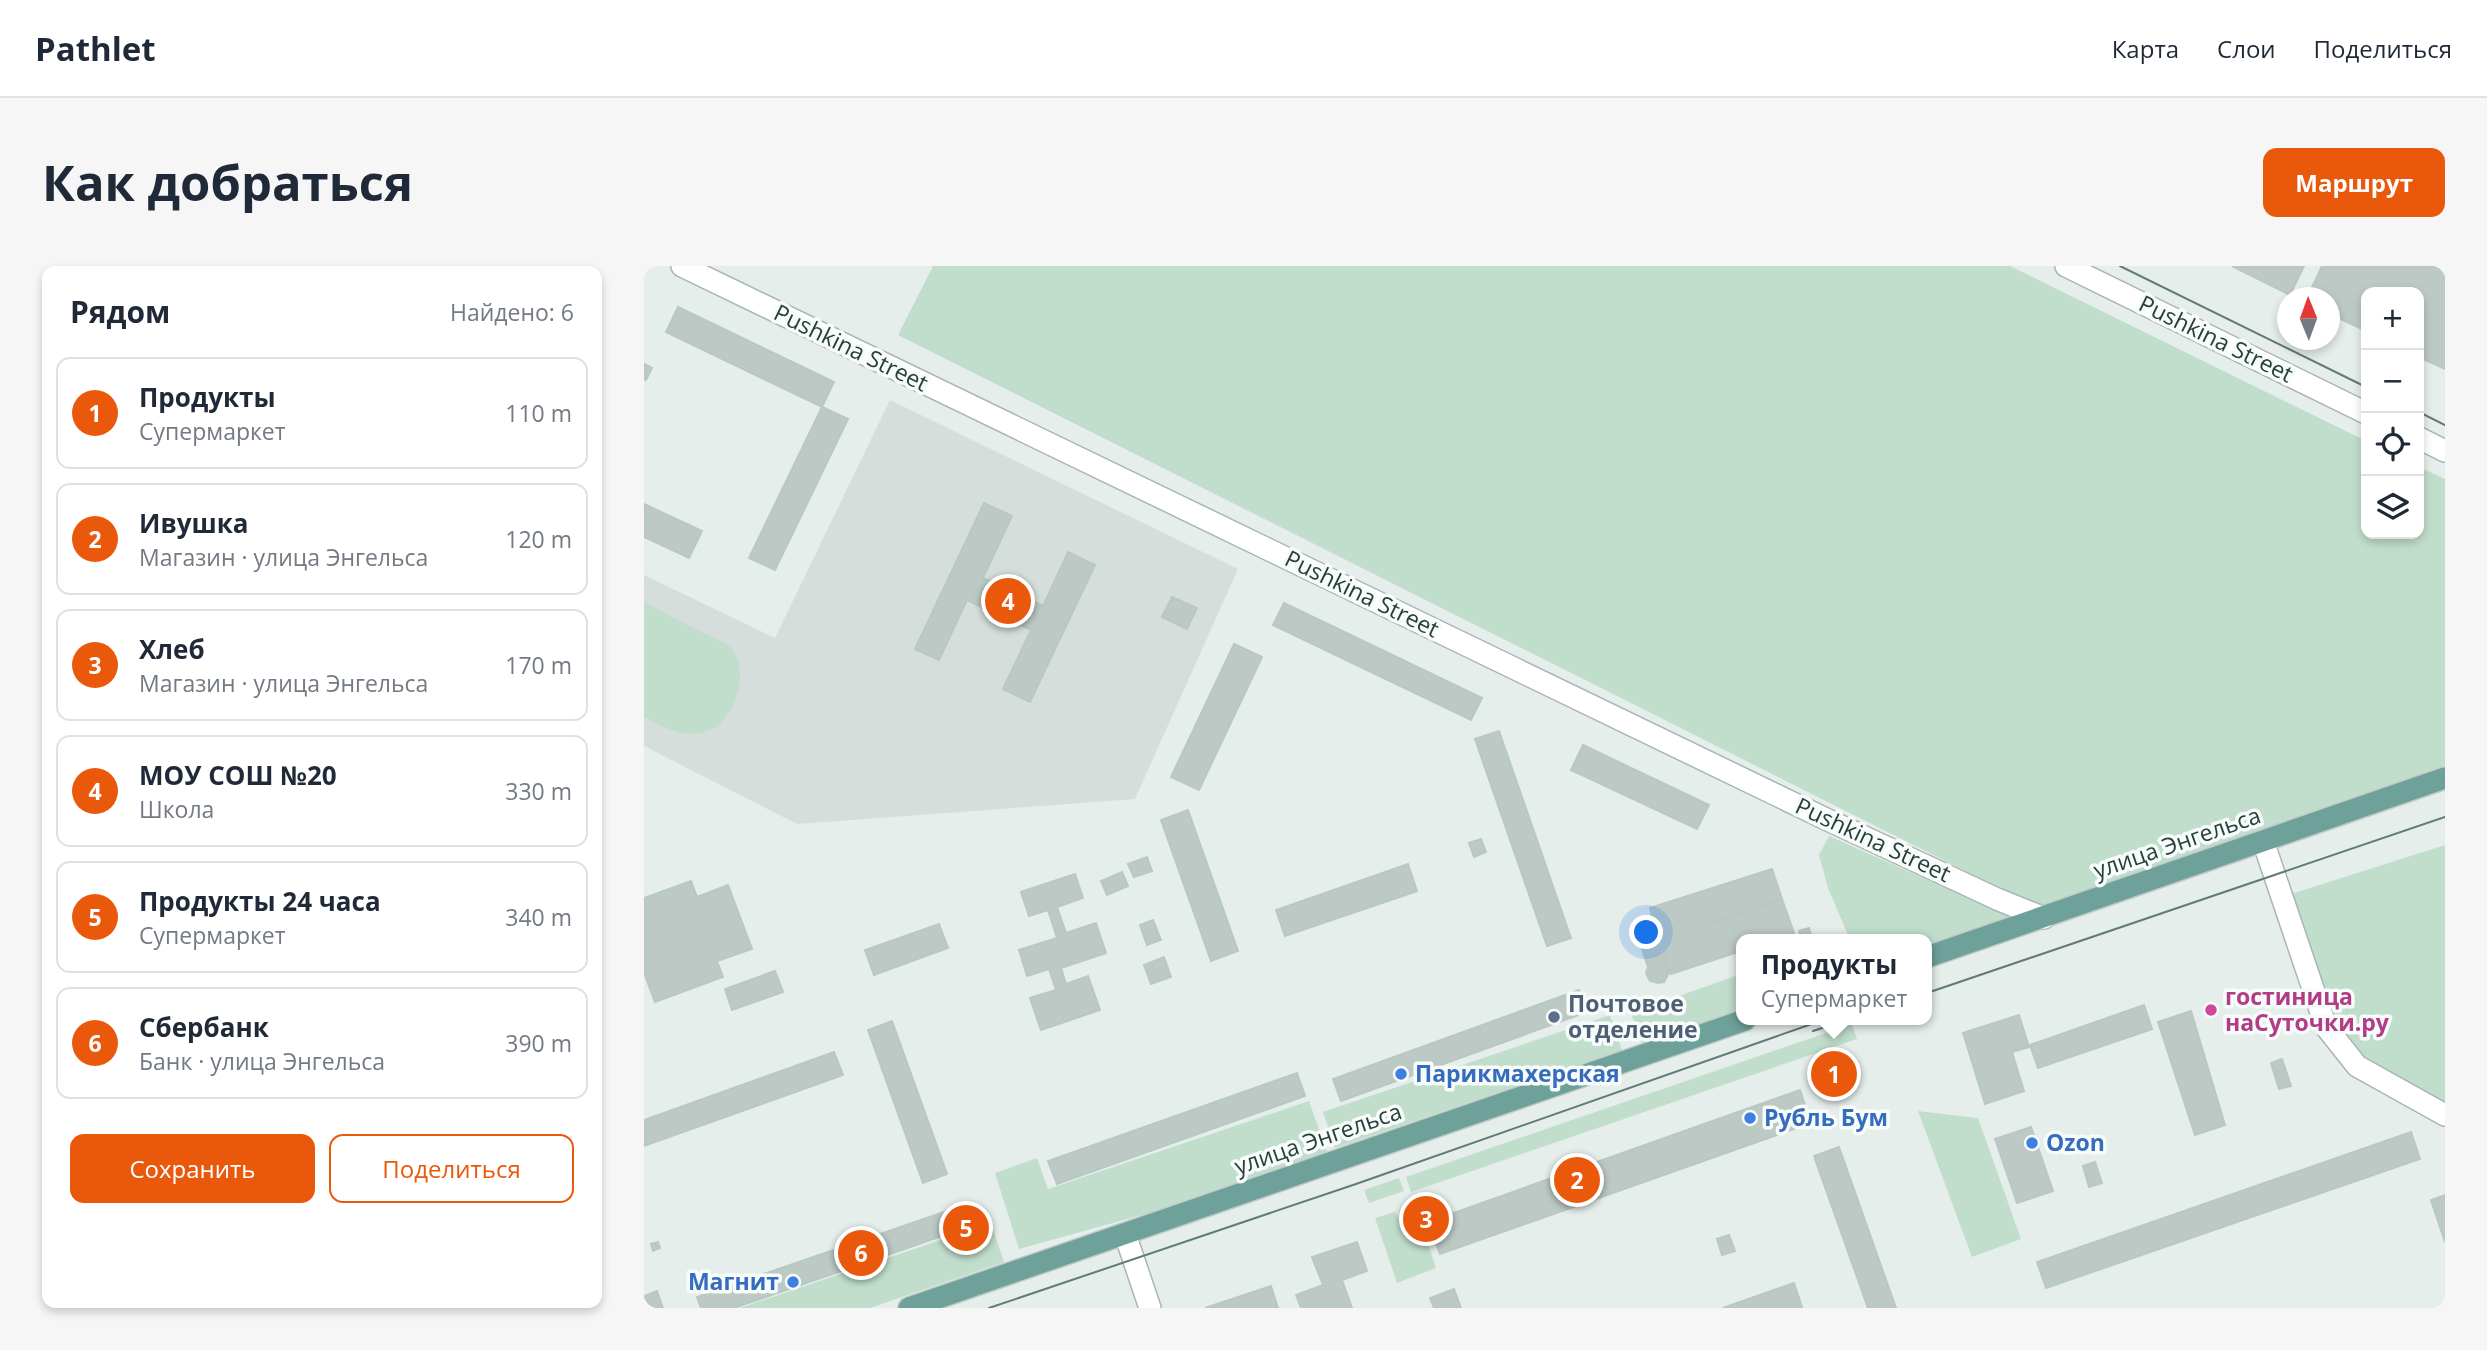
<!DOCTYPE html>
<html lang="ru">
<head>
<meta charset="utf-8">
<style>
	body { margin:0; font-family:"Open Sans",sans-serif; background:#f6f6f7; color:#1f2937 }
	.controls { position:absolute; right:21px; top:21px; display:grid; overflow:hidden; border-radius:14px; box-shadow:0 4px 10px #0003 }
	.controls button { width:63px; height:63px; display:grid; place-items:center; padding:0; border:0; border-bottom:2px solid #e0e1e3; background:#fff; color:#1f2937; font:35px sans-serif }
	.compass { position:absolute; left:1633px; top:21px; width:63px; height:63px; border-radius:50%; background:#fff; box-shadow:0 4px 10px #0003; rotate:359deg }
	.you { position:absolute; left:1003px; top:667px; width:24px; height:24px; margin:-18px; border:5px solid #fff; border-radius:50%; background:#1a73e8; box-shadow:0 0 0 10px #1a73e833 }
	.badge { display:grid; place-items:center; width:46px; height:46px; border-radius:50%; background:#ea580c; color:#fff; font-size:23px; font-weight:700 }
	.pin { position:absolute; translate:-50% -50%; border:4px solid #fff; box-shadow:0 2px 7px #0006 }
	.popup { position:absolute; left:1092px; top:668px; width:196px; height:91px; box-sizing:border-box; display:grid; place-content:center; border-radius:14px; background:#fff; filter:drop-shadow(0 2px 5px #0005); font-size:23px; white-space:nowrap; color:#747a83 }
	.popup b { font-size:26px; color:#1f2937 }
	.popup::after { content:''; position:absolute; left:50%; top:100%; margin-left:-14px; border:14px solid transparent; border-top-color:#fff }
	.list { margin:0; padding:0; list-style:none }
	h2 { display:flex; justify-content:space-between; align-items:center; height:91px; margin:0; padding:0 28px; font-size:30px }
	h2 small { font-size:23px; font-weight:400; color:#747a83 }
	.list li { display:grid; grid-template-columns:46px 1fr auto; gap:21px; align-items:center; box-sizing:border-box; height:112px; margin:0 14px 14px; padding:0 14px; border:2px solid #e0e1e3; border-radius:14px }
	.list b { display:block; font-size:26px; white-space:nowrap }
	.list p { margin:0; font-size:23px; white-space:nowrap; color:#747a83 }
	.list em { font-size:23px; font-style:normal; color:#747a83 }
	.actions { display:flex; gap:14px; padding:21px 28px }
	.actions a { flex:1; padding:16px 0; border:2px solid #ea580c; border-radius:14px; text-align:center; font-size:24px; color:#ea580c }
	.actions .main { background:#ea580c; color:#fff }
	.icon { flex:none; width:38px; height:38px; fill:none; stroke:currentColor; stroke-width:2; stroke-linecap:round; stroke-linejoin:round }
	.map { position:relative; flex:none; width:1801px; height:1042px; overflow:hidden; border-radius:14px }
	header { display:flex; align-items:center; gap:42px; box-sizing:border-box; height:98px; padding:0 35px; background:#fff; border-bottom:2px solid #e0e1e3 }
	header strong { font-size:33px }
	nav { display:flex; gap:38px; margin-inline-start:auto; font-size:24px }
	.intro { display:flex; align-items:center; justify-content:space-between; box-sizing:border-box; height:168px; padding:0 42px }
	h1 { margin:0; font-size:49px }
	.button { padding:18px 32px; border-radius:14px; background:#ea580c; color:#fff; font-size:24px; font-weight:700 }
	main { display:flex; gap:42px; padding:0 42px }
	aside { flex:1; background:#fff; border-radius:14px; box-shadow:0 4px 10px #0003 }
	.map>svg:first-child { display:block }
	.built { fill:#d5dedb }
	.green { fill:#c1decc }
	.building { fill:#bcc9c5; stroke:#b9c8c3; stroke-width:2 }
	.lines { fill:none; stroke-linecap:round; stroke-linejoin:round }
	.minor-casing { stroke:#a9b6b4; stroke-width:24 }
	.major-casing { stroke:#c2cac8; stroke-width:24 }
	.minor { stroke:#fff; stroke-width:21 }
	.major { stroke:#6ea19a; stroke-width:21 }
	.tram { stroke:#617b77; stroke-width:2 }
	.hotel-dot { fill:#d1479c; stroke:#f7fbf9; stroke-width:2.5 }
	.service-dot { fill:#5c6f8a; stroke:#f7fbf9; stroke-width:2.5 }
	.shop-dot { fill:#3f7fe0; stroke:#f7fbf9; stroke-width:2.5 }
	.labels { text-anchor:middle; stroke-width:7; stroke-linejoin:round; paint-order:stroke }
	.street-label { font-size:23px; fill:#26403c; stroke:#f7fbf9 }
	.hotel-label { font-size:23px; font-weight:bold; fill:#b23c85; stroke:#f7fbf9; text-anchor:start }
	.service-label { font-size:23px; font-weight:bold; fill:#4e5e75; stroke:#f7fbf9; text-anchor:start }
	.shop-label { font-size:23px; font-weight:bold; fill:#366cbe; stroke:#f7fbf9; text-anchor:start }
</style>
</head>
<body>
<header>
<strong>Pathlet</strong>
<nav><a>Карта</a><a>Слои</a><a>Поделиться</a></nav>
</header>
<div class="intro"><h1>Как добраться</h1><a class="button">Маршрут</a></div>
<main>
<aside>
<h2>Рядом<small>Найдено: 6</small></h2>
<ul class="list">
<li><span class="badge">1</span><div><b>Продукты</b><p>Супермаркет</p></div><em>110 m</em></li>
<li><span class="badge">2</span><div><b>Ивушка</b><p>Магазин · улица Энгельса</p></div><em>120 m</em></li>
<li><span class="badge">3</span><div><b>Хлеб</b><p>Магазин · улица Энгельса</p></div><em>170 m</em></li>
<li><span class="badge">4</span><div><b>МОУ СОШ №20</b><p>Школа</p></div><em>330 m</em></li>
<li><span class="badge">5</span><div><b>Продукты 24 часа</b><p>Супермаркет</p></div><em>340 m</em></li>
<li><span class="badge">6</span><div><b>Сбербанк</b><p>Банк · улица Энгельса</p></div><em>390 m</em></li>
</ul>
<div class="actions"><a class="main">Сохранить</a><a>Поделиться</a></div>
</aside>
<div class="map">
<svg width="1801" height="1042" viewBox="0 0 1801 1042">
	<rect width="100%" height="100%" fill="#e6eeec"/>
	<!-- built -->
	<path class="built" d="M246,134L594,303L491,533L153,558L0,480V309L131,372Z"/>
	<!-- green -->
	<path class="green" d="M289,0H1366L1722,175V268H1775V201L1801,213V500L1395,642L254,69Z
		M0,336C21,347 41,358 62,368C70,372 80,375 86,381C107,402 91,454 66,464C43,474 20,462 0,451Z
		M1185,570L1369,652L1283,681V673H1193L1204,669L1184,622L1175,589Z
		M1801,579V840C1781,830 1750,819 1732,807C1683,771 1664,684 1647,628Z
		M1097,708V744L998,777L987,747Z
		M966,749L978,784L691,882L679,846Z
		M1208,758L1213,773L767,926L762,911Z
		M665,835L683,886L505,947L375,983L351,907L393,892L404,923Z
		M1274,845L1334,852L1377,973L1328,991Z
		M755,912L760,925L725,937L720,924Z
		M751,946L760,962L785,981L792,1002L753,1017L731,952Z
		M347,957L360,996L226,1042H96Z"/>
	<!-- building -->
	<path class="building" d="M1588,0H1660L1646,29Z
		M1678,0H1801V103L1775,91V26H1722V65L1686,48V32H1663Z
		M34,41L190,116L178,141L22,66Z
		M0,98L8,102L2,114L0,113Z
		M178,141L204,153L131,304L105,292Z
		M340,237L368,250L339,312L399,340L424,286L451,299L386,436L359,423L387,364L323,334L295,394L271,383Z
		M0,238L58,265L45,292L0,271Z
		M528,331L553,342L543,363L518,351Z
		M640,337L838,432L827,454L629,359Z
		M590,378L618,391L555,524L527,511Z
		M855,465L927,672L903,680L831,473Z
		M939,479L1065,539L1053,563L927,504Z
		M544,544L594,685L567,695L517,554Z
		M837,573L842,586L830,591L825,577Z
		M503,591L508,605L490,611L484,598Z
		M764,598L773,625L641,670L632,644Z
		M1128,603L1138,633L1016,673L1012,669L1006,642Z
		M478,606L484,620L463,629L457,615Z
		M431,608L439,632L413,641L422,667L452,657L462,687L417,702L422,718L444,710L456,744L397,764L386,732L412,724L405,703L383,710L375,684L413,672L404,644L385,650L377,626Z
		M47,615L53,631L84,619L108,683L73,695L79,711L11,736L0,707V632Z
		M1138,633L1150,667L1132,673H1097V685L1027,708L1016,673Z
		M509,654L517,674L503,679L496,659Z
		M295,658L304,682L230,709L221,684Z
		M1165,662L1167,669L1157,672L1155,665Z
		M1012,669L1025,707L1020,716L1014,717L1006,715L1002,707L1004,701L995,674Z
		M520,691L527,711L507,718L500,699Z
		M131,705L139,726L88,744L81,723Z
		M935,724L943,746L697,835L689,813Z
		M1500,739L1508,763L1394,802L1386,779Z
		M1547,745L1581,859L1551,869L1514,756Z
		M1375,749L1385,781L1368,786L1380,825L1341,838L1319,767Z
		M248,755L303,908L279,917L224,764Z
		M190,786L199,809L0,880V854Z
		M1638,793L1647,820L1635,823L1627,797Z
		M653,807L661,830L413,918L404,895Z
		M1156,824L1167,857L796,988L784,956Z
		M1387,861L1409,925L1373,937L1351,873Z
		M1767,866L1776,893L1402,1022L1393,996Z
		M1195,881L1252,1042H1224L1170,890Z
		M641,884L644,894L633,897L629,888Z
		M1451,896L1458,917L1445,921L1439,900Z
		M1801,929V976L1787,934Z
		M300,946L307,967L90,1042H57L53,1031Z
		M331,949L336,962L310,972L305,959Z
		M1085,969L1091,985L1078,989L1073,973Z
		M14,976L16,982L9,985L7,978Z
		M713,976L723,1005L698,1014L708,1042H657L652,1029L679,1019L668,991Z
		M1150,1017L1158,1041L1155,1042H1079Z
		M627,1020L634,1042H561Z
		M810,1023L817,1042H790L786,1032Z
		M13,1025L19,1042H0V1030Z"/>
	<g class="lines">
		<defs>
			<path id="minor" d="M38,0L1184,554L1353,633L1400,652
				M1422,0L1722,147
				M1775,172L1801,185
				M1619,575L1682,761L1713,800L1801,849
				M481,968L506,1042"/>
			<path id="major" d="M1283,691L1801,512
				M265,1042L1101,754"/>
		</defs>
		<!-- minor casing -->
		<use href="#minor" class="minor-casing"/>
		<!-- major casing -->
		<use href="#major" class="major-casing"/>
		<!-- minor -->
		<use href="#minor" class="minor"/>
		<!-- major -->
		<use href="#major" class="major"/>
		<!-- tram -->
		<path class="tram" d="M1476,0L1722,121
			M1775,146L1801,159
			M1283,727L1801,551
			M1169,765L1203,754
			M345,1042L712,918L1179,754"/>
	</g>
	<!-- markers -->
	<circle class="hotel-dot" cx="1567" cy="744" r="7"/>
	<circle class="service-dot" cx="910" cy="751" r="7"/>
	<g class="shop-dot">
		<circle cx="757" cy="808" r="7"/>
		<circle cx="1106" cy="852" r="7"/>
		<circle cx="1388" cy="877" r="7"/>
		<circle cx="149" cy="1016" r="7"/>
	</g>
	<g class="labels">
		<!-- street labels -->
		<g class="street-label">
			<text transform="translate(1572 73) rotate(26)" y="8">Pushkina Street</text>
			<text transform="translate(207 82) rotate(26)" y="8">Pushkina Street</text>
			<text transform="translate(718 328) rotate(26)" y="8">Pushkina Street</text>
			<text transform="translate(1229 574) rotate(25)" y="8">Pushkina Street</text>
			<text transform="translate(1533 577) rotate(-19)" y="8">улица Энгельса</text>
			<text transform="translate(674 873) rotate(-19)" y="8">улица Энгельса</text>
		</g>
		<!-- hotel labels -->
		<g class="hotel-label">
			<text x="1581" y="739">гостиница<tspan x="1581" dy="26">наСуточки.ру</tspan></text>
		</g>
		<!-- service labels -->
		<g class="service-label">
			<text x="924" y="746">Почтовое<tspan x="924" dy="26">отделение</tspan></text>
		</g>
		<!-- shop labels -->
		<g class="shop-label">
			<text x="771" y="816">Парикмахерская</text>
			<text x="1120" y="860">Рубль Бум</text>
			<text x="1402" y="885">Ozon</text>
			<text x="135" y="1024" text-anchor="end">Магнит</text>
		</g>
	</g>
</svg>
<div class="controls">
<button>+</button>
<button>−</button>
<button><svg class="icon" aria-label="locate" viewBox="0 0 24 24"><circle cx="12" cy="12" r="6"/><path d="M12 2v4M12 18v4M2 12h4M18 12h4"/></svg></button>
<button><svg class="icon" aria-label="layers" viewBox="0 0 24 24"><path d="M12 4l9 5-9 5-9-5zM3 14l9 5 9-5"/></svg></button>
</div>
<svg class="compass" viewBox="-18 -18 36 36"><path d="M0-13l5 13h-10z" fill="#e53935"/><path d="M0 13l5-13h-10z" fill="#747a83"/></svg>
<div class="you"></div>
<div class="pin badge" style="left:1190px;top:808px">1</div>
<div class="popup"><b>Продукты</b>Супермаркет</div>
<div class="pin badge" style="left:933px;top:914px">2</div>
<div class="pin badge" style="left:782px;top:953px">3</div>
<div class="pin badge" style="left:364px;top:335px">4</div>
<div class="pin badge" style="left:322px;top:962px">5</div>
<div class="pin badge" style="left:217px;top:987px">6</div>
</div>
</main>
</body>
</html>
